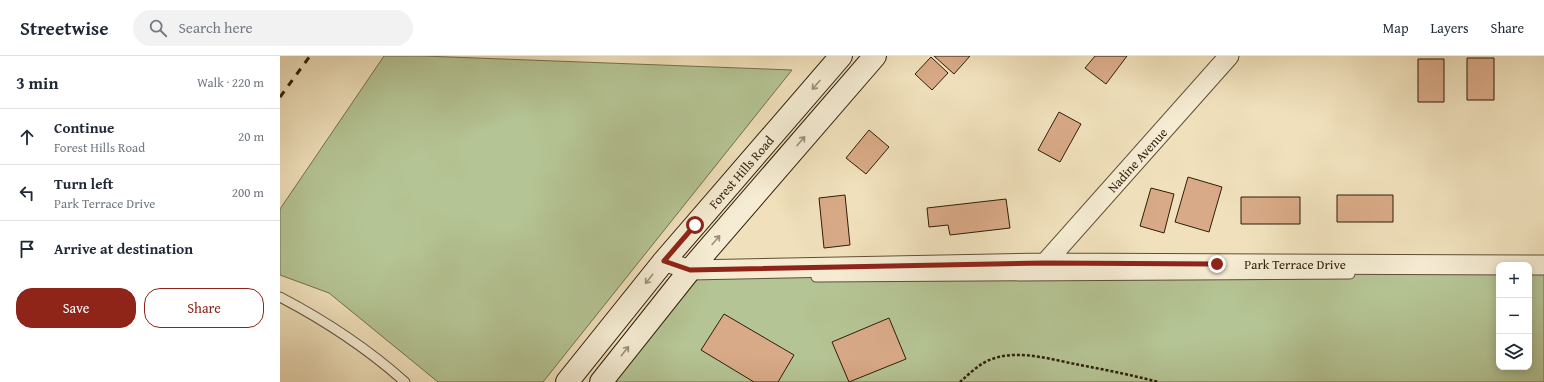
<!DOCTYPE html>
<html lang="en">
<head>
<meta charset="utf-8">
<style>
	body { margin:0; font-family:"Gentium Book Plus",serif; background:#f2f2f3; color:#1f2937 }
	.controls { position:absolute; right:12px; bottom:12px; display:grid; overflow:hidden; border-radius:8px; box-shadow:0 2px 10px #0003 }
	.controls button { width:36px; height:36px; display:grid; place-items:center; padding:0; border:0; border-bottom:1px solid #e0e1e3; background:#fff; color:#1f2937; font:20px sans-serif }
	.stop { position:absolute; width:12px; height:12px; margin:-9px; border:3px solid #8f2418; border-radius:50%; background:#fff }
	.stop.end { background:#8f2418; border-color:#fff; box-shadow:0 1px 4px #0008 }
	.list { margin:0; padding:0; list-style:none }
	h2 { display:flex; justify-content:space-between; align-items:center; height:52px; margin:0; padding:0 16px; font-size:17px }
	h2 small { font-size:13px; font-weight:400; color:#747a83 }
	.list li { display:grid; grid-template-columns:26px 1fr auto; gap:12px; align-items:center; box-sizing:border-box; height:56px; padding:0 16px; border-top:1px solid #e0e1e3 }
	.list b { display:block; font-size:15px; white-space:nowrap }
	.list p { margin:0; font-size:13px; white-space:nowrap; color:#747a83 }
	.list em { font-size:13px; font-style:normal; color:#747a83 }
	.actions { display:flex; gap:8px; padding:12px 16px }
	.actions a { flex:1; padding:9px 0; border:1px solid #8f2418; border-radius:16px; text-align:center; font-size:14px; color:#8f2418 }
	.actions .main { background:#8f2418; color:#fff }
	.icon { flex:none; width:22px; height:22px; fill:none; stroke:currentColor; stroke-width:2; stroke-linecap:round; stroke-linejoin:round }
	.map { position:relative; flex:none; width:1264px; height:326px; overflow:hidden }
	header { display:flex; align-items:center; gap:24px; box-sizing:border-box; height:56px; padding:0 20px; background:#fff; border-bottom:1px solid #e0e1e3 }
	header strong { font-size:19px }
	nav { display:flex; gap:22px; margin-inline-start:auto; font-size:14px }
	.search { width:280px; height:36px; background:#f2f2f3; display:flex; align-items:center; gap:10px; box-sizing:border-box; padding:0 14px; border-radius:22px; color:#747a83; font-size:15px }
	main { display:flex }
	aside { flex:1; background:#fff }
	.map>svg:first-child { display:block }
	.green { fill:#b5c494; stroke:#72704e }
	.building { fill:#d9aa87; stroke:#2f1d09 }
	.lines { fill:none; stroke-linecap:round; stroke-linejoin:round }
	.lane-casing { stroke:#5f4e36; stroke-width:11 }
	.street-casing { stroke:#5f4e36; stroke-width:21 }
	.secondary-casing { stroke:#2f1d09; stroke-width:24 }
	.path { stroke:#2f1d09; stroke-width:2.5; stroke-dasharray:3 2; stroke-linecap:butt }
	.lane { stroke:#f5ecd3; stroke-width:9 }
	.street { stroke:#f5ecd3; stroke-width:19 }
	.secondary { stroke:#f5ecd3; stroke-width:22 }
	.rail { stroke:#2f1d09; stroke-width:3; stroke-dasharray:7 7; stroke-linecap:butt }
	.oneway { stroke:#9c8f78 }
	.route { stroke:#8f2418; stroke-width:5 }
	.labels { text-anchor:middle; stroke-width:3.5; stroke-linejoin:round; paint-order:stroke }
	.street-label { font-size:13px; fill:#2f1d09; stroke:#f5ecd3 }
</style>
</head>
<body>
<header>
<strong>Streetwise</strong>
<div class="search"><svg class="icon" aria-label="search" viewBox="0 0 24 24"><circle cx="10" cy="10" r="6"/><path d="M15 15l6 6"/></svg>Search here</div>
<nav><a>Map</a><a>Layers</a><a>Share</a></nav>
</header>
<main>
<aside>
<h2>3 min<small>Walk · 220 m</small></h2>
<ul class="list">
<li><svg class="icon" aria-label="ahead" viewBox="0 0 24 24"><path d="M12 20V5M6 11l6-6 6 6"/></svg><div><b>Continue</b><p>Forest Hills Road</p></div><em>20 m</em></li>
<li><svg class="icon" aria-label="left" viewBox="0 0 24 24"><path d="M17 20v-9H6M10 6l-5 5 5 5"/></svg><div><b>Turn left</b><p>Park Terrace Drive</p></div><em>200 m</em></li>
<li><svg class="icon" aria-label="arrive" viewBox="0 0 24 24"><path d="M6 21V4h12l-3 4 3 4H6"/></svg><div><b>Arrive at destination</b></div></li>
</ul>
<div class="actions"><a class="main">Save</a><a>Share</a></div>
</aside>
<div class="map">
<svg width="1264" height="326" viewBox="0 0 1264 326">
	<rect width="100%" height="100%" fill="#f0e1bc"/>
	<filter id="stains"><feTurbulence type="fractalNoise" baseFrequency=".005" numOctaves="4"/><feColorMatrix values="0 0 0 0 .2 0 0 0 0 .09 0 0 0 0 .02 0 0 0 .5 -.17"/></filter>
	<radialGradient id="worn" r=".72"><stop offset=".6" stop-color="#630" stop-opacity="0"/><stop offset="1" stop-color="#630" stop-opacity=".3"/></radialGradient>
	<!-- green -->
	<path class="green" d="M104,0H143L512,14L263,326H158L49,237L0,219V153Z
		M1219,210V311H1249V210H1264V326H331L418,217Z"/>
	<!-- building -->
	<path class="building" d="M654,0H690L674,18Z
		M815,0H847L826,28L805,12Z
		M651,1L668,17L652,34L635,18Z
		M1187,2H1214V44H1187Z
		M1138,3H1164V46H1138Z
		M779,56L801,68L780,106L758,94Z
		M589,74L609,91L586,118L566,102Z
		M908,121L942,131L929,176L895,166Z
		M871,132L894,138L884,177L860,170Z
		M565,139L570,189L544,192L539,142Z
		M1057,139H1113V166H1057Z
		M961,141H1020V168H961Z
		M726,143L730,172L670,179L668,169L649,171L647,152Z
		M444,258L514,299L498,326H474L421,294Z
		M609,262L626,303L569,326L552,286Z"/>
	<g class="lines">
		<defs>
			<path id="lane" d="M536,221L1070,218
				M0,241C44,264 88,293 125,326"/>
			<path id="street" d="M384,205L410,214L765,207L1264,209
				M765,207L949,0"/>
			<path id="secondary" d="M287,326L384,205L561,0
				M321,326L410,214L595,0"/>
		</defs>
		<!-- lane casing -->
		<use href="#lane" class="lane-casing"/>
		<!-- street casing -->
		<use href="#street" class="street-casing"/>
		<!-- secondary casing -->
		<use href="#secondary" class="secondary-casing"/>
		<!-- path -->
		<path class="path" d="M680,326C689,318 700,307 712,303C740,293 773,304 800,309C826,314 852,319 878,326"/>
		<!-- lane -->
		<use href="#lane" class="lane"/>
		<!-- street -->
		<use href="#street" class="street"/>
		<!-- secondary -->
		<use href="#secondary" class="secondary"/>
		<!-- rail -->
		<path class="rail" d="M0,41L30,0"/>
	</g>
	<!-- one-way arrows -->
	<defs><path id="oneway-shaft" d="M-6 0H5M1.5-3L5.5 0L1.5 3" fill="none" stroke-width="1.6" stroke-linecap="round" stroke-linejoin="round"/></defs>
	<g class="oneway">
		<use href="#oneway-shaft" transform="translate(536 29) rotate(131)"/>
		<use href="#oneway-shaft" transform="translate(521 85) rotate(-49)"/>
		<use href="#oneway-shaft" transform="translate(436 184) rotate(-49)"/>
		<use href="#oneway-shaft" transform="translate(369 223) rotate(129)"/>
		<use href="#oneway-shaft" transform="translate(345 295) rotate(-52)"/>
	</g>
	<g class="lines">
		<!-- route -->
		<path class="route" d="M415,169L384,205L410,214L765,207L937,208"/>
	</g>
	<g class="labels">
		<!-- street labels -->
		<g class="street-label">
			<text transform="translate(857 104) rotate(-48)" y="5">Nadine Avenue</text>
			<text transform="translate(461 116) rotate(-49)" y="5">Forest Hills Road</text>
			<text x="1015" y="213">Park Terrace Drive</text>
		</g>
	</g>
	<rect width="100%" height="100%" filter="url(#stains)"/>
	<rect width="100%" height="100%" fill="url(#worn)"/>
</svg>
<div class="controls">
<button>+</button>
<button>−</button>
<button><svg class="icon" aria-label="layers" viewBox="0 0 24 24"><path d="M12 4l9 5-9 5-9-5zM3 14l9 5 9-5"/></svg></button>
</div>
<div class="stop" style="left:415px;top:169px"></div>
<div class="stop end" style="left:937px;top:208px"></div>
</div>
</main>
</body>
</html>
